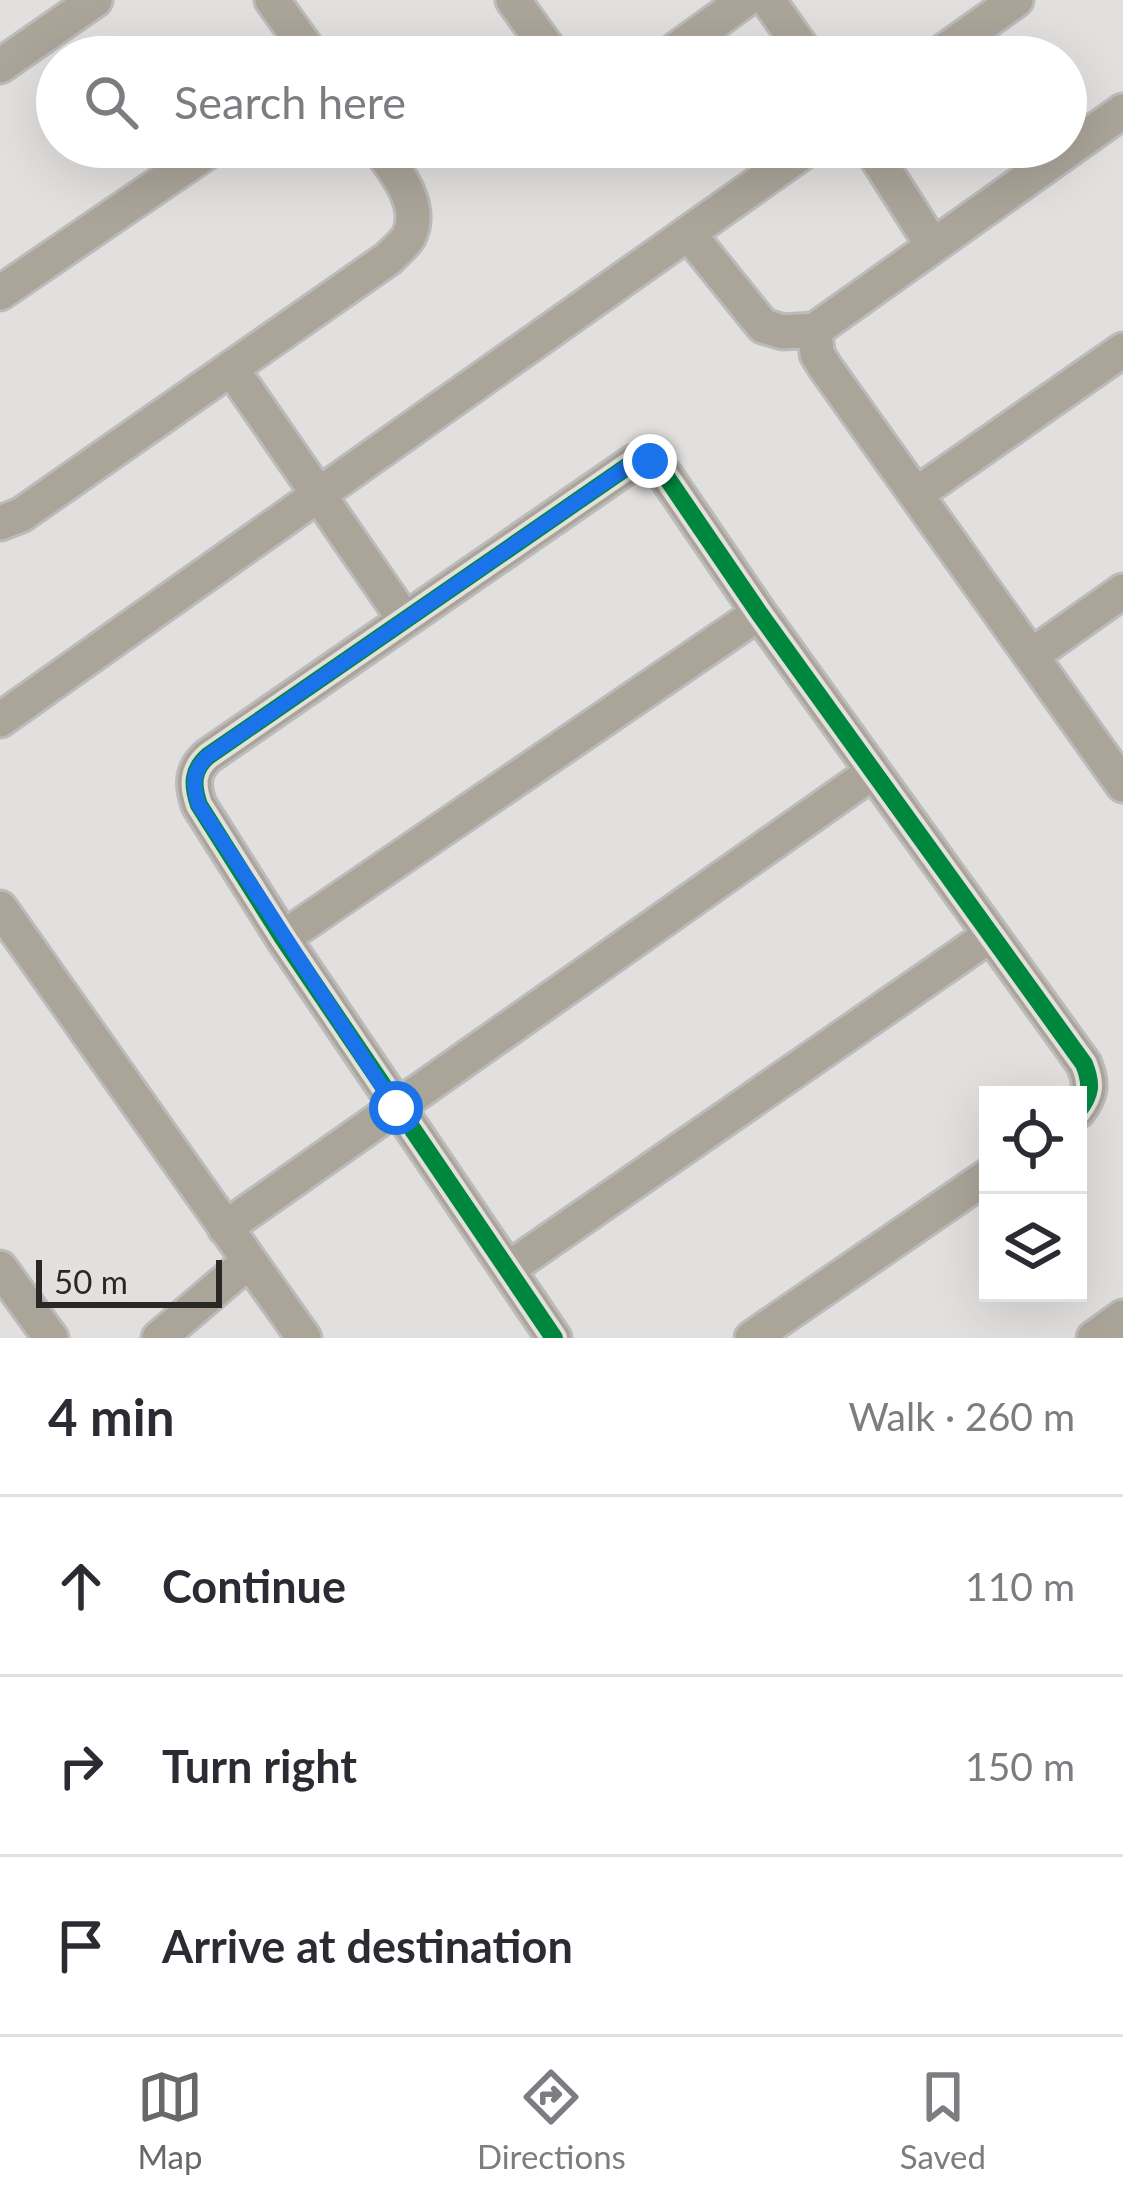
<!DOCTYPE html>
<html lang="en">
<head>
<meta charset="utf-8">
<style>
	body { margin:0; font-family:Lato,sans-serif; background:#f2f2f3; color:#2b2b33 }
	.controls { position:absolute; right:36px; bottom:36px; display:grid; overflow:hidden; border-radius:0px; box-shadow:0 12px 48px #0002 }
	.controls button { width:108px; height:108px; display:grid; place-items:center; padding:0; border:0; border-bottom:3px solid #e1e1e2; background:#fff; color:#2b2b33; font:60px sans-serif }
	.scale { position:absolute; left:36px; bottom:30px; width:186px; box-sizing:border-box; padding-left:12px; border:6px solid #292827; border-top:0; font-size:33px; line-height:42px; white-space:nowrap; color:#292827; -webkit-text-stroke:9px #e3e0de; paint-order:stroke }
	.stop { position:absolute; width:36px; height:36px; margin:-27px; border:9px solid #1a73e8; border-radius:50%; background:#fff }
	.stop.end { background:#1a73e8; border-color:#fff; box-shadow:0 3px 12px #0008 }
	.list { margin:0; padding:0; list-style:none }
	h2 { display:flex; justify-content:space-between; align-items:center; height:156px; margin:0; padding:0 48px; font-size:51px }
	h2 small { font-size:39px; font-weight:400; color:#7c7c81 }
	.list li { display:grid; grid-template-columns:78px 1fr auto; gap:36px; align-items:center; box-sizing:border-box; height:180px; padding:0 48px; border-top:3px solid #e1e1e2 }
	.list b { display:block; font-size:45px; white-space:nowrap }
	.list em { font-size:39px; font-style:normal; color:#7c7c81 }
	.icon { flex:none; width:66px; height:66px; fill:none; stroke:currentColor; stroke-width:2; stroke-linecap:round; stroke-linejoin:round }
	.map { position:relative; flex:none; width:1123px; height:1338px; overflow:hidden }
	.search { position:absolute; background:#fff; box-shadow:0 12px 48px #0002; left:36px; right:36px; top:36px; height:132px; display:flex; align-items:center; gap:30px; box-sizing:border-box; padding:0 42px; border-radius:66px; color:#7c7c81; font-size:45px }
	.sheet { height:696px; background:#fff }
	nav { display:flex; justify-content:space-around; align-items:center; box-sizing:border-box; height:168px; border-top:3px solid #e1e1e2; background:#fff; font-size:33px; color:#7c7c81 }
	nav a { display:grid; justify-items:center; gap:6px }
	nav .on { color:#6a6867 }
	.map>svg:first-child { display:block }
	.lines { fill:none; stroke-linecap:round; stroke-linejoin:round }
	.minor-casing { stroke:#bcbbbb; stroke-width:39 }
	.minor { stroke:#aba499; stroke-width:33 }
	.cycleway-casing { stroke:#e3e0de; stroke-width:26 }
	.cycleway { stroke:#00873e; stroke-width:18 }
	.route { stroke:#1a73e8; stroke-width:15 }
</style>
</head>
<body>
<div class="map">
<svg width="1123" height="1338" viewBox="0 0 1123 1338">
	<rect width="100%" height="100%" fill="#e2e0df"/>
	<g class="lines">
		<defs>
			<path id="minor" d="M272,0L313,57
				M513,0L554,57
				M768,0L808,57
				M666,57L745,0
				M936,57L1016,0
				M0,66L95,0
				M1123,111L815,330L817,354L825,367L1123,785
				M870,147L933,246
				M688,233L763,326L783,332L815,330
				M0,293L214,147
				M231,368L405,620
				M918,493L1123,350
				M0,523L21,515L389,258C394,252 405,244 409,236C424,205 395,170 378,147
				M1031,656L1123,591
				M0,720L810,147
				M0,908L304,1338
				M283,938L759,613
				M225,1228L873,772
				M0,1268L51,1338
				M508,1269L989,936
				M159,1338L249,1261
				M554,1338L283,938L199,805C192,785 192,770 208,756L634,462L650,461L665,475L759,613L1084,1064C1092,1084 1091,1094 1078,1111
				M752,1338L988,1176
				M1094,1338L1123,1317"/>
		</defs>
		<!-- minor casing -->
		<use href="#minor" class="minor-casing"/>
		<!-- minor -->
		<use href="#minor" class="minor"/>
		<defs>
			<path id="cycleway" d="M554,1338L283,938L199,805C192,785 192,770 208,756L634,462L650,461L665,475L759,613L1084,1064C1092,1084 1091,1094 1078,1111"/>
		</defs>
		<!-- cycleway casing -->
		<use href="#cycleway" class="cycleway-casing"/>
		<!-- cycleway -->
		<use href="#cycleway" class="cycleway"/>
	</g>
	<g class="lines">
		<!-- route -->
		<path class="route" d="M396,1108L199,805C192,785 192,771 208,756L634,462L650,461"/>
	</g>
</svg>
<div class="controls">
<button><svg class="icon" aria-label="locate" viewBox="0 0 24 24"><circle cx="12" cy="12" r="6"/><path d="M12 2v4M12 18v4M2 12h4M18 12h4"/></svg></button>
<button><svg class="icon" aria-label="layers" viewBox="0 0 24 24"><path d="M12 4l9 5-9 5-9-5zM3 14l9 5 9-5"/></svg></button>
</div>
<div class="scale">50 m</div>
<div class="stop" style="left:396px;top:1108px"></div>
<div class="stop end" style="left:650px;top:461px"></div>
<div class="search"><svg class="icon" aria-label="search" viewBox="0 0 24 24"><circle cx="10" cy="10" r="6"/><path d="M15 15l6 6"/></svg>Search here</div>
</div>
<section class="sheet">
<h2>4 min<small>Walk · 260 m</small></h2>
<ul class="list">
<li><svg class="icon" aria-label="ahead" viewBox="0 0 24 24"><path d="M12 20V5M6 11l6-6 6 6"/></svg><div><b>Continue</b></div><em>110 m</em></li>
<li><svg class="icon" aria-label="right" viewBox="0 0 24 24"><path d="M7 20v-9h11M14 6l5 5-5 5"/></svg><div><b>Turn right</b></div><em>150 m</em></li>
<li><svg class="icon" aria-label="arrive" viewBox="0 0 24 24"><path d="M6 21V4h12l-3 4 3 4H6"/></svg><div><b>Arrive at destination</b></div></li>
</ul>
</section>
<nav>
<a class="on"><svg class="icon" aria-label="map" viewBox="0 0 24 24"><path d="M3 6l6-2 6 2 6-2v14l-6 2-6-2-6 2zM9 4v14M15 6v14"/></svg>Map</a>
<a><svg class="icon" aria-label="directions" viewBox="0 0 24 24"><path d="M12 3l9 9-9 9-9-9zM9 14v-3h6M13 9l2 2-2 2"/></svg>Directions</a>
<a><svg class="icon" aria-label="saved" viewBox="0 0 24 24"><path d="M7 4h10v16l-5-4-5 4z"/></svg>Saved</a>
</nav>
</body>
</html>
